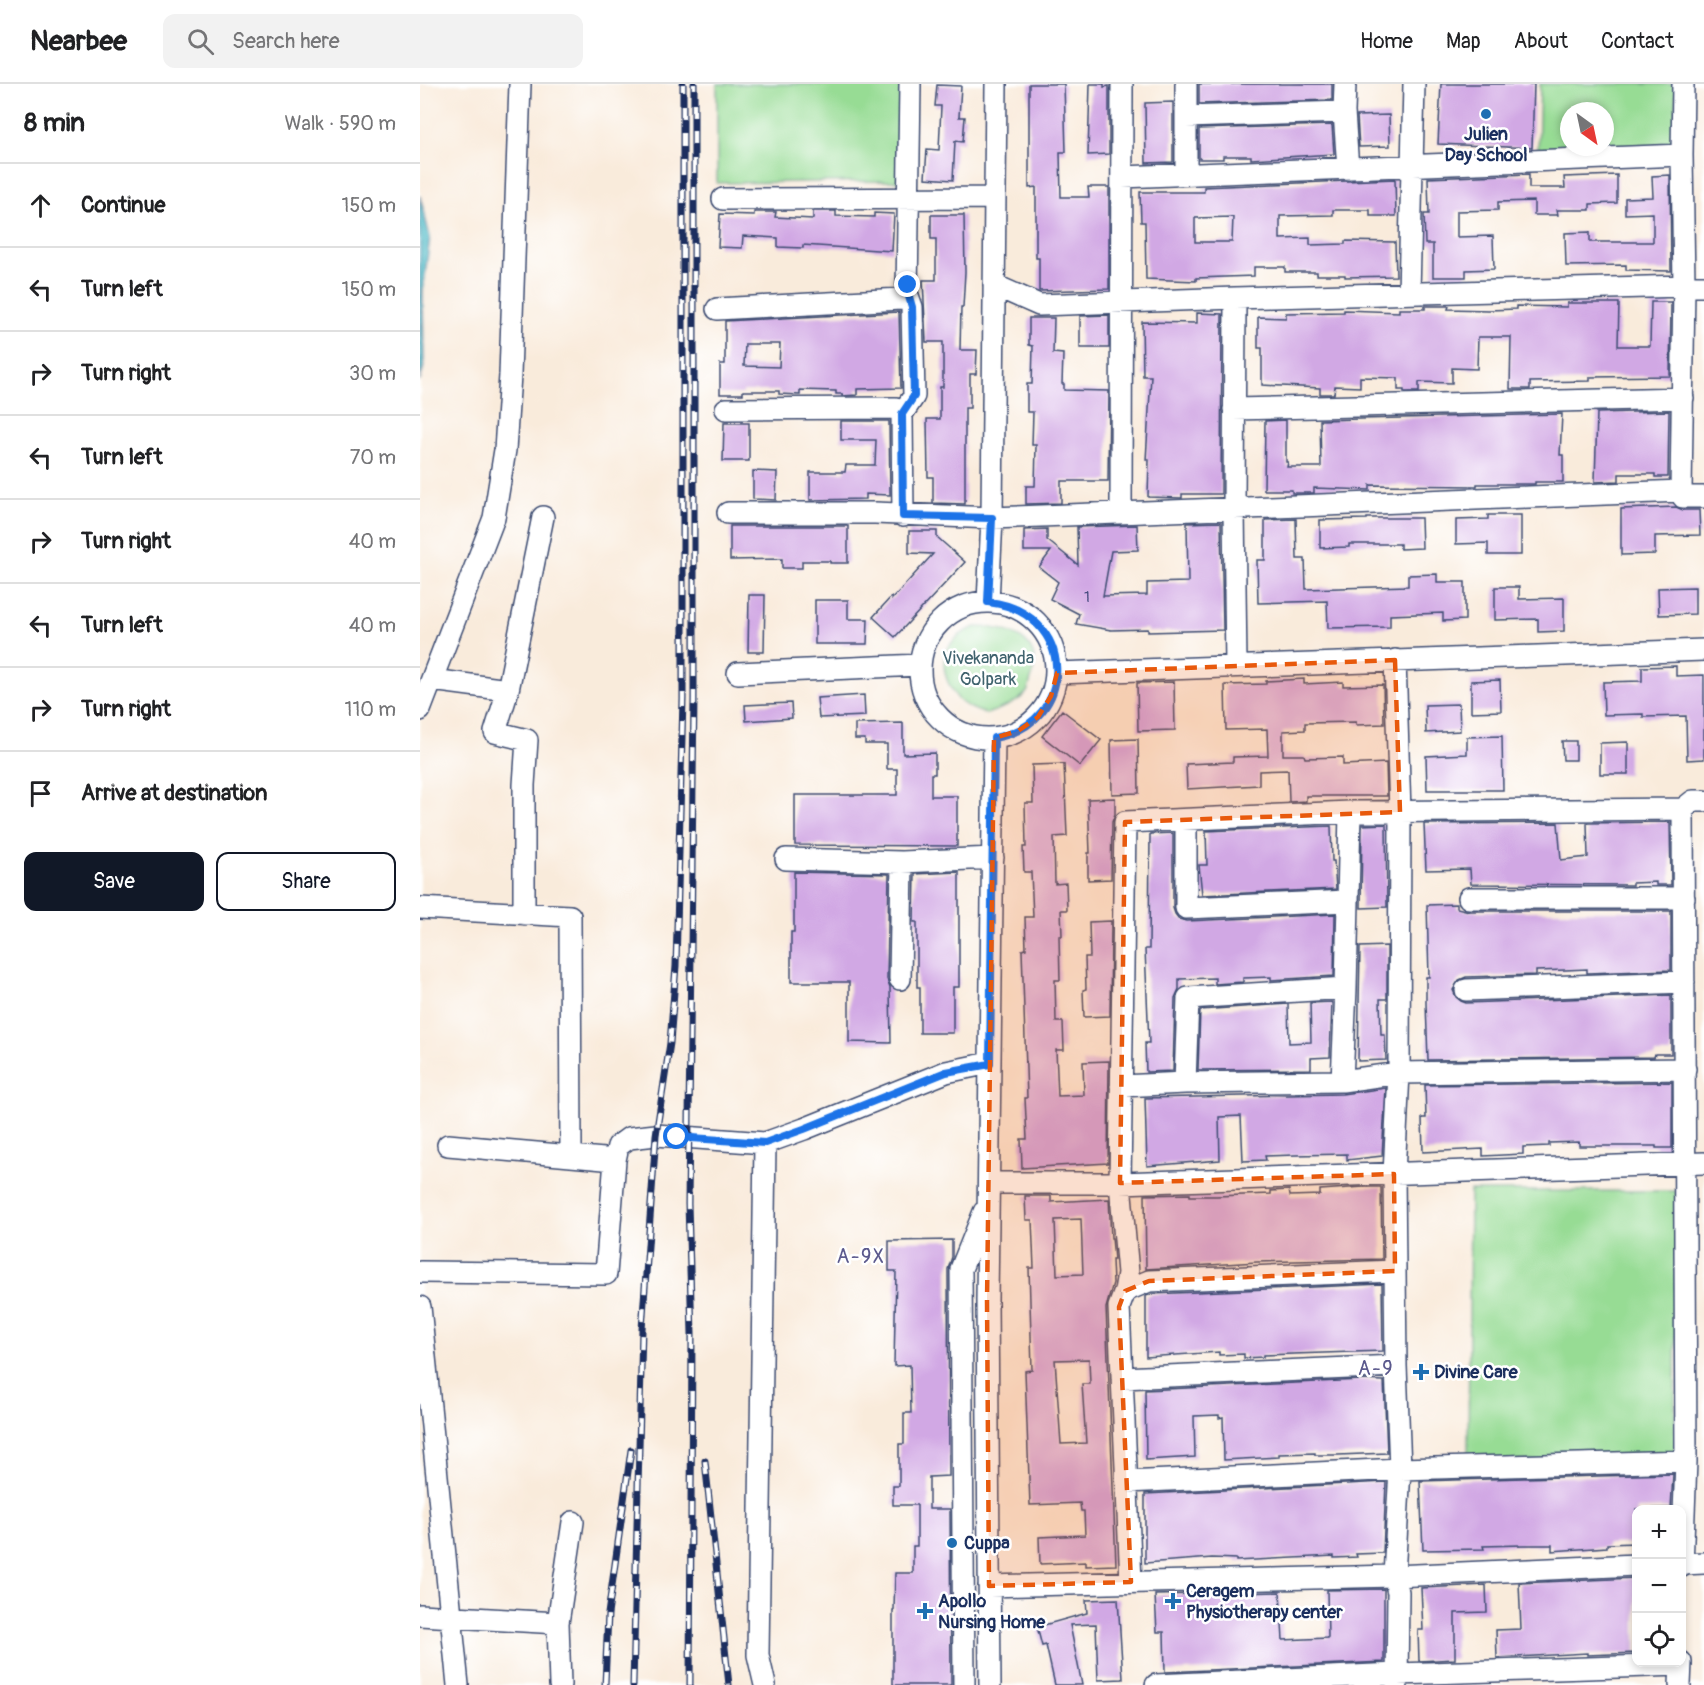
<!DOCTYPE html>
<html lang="en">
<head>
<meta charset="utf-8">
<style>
	body { margin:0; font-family:Pangolin,sans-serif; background:#f2f2f2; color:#202124 }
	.controls { position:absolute; right:18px; bottom:18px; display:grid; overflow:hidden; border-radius:12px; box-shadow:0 3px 9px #0003 }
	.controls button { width:54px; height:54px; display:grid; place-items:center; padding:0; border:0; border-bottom:2px solid #e0e0e0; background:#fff; color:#202124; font:30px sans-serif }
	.compass { position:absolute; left:1140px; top:18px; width:54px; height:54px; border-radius:50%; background:#fff; box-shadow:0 3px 9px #0003; rotate:147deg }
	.stop { position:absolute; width:18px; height:18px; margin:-14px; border:4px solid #1a73e8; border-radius:50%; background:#fff }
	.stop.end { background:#1a73e8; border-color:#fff; box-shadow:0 2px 6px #0008 }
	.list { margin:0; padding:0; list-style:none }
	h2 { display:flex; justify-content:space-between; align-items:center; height:78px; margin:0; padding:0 24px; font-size:26px }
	h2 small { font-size:20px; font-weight:400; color:#757577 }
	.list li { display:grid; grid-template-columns:39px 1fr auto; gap:18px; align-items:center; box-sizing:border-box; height:84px; padding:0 24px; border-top:2px solid #e0e0e0 }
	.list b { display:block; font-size:22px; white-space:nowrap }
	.list em { font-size:20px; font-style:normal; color:#757577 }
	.actions { display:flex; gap:12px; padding:18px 24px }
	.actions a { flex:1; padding:14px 0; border:2px solid #111827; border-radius:12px; text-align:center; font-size:21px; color:#111827 }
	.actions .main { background:#111827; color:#fff }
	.icon { flex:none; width:33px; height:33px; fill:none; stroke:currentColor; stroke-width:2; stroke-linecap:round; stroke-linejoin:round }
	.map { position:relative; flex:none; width:1284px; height:1601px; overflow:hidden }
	header { display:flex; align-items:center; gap:36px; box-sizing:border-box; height:84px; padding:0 30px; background:#fff; border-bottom:2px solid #e0e0e0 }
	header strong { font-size:28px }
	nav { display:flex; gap:33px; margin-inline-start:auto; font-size:21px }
	.search { width:420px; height:54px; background:#f2f2f2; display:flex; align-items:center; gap:15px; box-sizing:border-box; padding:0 21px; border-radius:12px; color:#757577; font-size:22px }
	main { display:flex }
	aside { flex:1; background:#fff }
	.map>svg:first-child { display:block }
	.green { fill:#97dc94; stroke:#598679; stroke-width:1.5; fill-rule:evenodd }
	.water { fill:#4ab7c4; stroke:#327391; stroke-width:1.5 }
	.building { fill:#d1a8e4; fill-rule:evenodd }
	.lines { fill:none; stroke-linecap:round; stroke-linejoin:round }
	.minor-casing { stroke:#3c4b71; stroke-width:24 }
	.minor { stroke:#fff; stroke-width:21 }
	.rail-casing { stroke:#1b2f5e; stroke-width:7 }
	.rail { stroke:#fff; stroke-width:4.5; stroke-dasharray:14; stroke-linecap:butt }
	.route { stroke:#1a73e8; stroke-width:8 }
	.marked { fill:#e8590c; fill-opacity:0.2; stroke:#e8590c; stroke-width:4.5; stroke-dasharray:12 8; stroke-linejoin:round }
	.poi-dot { fill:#1f6fb2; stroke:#fff; stroke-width:2 }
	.labels { text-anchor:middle; stroke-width:5; stroke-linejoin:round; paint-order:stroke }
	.number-label { font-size:15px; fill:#484d80 }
	.poi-label { font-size:18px; font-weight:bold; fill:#1b2f5e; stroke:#fff; text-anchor:start }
	.park-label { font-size:18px; fill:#40636e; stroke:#fff }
	.neighbourhood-label { font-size:20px; letter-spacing:1.5px; fill:#5b598d; stroke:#fff }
</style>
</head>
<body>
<header>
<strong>Nearbee</strong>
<div class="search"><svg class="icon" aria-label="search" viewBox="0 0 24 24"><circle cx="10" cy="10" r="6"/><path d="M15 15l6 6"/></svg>Search here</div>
<nav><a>Home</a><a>Map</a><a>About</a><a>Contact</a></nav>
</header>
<main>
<aside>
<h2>8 min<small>Walk · 590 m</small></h2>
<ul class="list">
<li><svg class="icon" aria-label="ahead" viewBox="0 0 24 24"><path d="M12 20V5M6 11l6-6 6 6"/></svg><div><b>Continue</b></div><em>150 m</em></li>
<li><svg class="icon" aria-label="left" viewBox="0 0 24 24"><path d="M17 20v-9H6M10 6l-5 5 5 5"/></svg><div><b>Turn left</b></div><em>150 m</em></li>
<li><svg class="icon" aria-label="right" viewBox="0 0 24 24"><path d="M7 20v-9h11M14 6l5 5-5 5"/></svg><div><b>Turn right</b></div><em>30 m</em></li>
<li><svg class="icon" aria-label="left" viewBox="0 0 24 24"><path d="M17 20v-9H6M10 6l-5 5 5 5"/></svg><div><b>Turn left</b></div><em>70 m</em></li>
<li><svg class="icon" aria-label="right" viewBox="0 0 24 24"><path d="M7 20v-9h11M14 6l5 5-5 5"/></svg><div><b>Turn right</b></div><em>40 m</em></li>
<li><svg class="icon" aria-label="left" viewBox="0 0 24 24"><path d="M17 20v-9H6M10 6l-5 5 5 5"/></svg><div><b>Turn left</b></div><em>40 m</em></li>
<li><svg class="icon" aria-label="right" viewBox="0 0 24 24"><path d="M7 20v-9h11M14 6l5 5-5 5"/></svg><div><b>Turn right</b></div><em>110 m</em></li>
<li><svg class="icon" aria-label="arrive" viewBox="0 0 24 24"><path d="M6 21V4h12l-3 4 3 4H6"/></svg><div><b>Arrive at destination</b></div></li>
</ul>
<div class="actions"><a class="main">Save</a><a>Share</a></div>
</aside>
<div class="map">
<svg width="1284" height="1601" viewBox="0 0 1284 1601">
	<rect width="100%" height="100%" fill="#fff"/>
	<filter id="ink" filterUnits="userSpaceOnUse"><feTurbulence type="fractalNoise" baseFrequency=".0167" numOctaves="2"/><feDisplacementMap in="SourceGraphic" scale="12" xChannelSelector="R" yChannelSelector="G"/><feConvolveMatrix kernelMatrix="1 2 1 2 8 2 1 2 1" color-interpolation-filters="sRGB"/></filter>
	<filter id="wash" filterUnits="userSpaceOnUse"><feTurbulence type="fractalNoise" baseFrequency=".008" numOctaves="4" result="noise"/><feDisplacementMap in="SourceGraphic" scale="24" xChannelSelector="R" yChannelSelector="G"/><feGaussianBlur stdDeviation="1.35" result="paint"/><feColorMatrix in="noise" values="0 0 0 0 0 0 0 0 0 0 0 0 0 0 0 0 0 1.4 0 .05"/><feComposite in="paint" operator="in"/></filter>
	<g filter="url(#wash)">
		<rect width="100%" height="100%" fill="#f9ebdb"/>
		<!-- green -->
		<path class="green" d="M297,0H482V97L297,99Z
			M1120,0H1256L1255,64L1118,70ZM1149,27H1185V63H1149Z
			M555,543C586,542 626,555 611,595C610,598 609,605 607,608C597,620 580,625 566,630C557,627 548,624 541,618C535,613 531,604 528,598C517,571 530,553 555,543Z
			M1050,1107H1256L1255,1375L1048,1378Z"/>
		<!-- water -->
		<path class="water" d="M0,112L10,153L3,207L4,282L0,297Z"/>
		<g id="blocks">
			<!-- building -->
			<path class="building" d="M609,0H644L646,68H640L641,113H669L668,103H689V205L619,207V174H616V103L609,104Z
				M670,0H684V3L689,2V70L668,71Z
				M779,0H912V16L779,20Z
				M1021,0H1114L1112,64L1018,60Z
				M517,1L541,2L539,33H545L543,58L535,57L533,96L505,94L507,65L519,66L521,22H515Z
				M753,18V78L726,79L725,19Z
				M969,31L970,62L939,63L937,32Z
				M912,41L914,70L831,75V72H803V75H779V45Z
				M1109,90V104H1145L1144,93L1197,91V119L1170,120V126H1137L1138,131H1114V117L1078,118V126L1037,127V153L1073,152L1074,185L1046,186V193H1013V160H1005L1004,130H1009L1008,94Z
				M1250,91L1251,187L1206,186V181L1146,182L1145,149L1170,148V158H1233V129L1205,130V114L1233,113L1232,92Z
				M975,95L976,132H950V126H913V131L860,132V155L890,154V161L925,160V157L975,158L976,192L925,193V191H897V188H865V183H834V192L776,194V197L726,195L725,138H721L720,108H784V103ZM813,133L812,158H775V134Z
				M393,127H416V132L454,133V129L474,130L472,167L383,161V164L358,163V154L323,152L322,164L298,163L300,130L334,131V128H356L355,133L393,135Z
				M511,131H544L545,188L543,223H541L540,266H557L556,290H550V324H545V420L513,419V393H508L507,335H520V303H523V258H506L503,196H516V155H511Z
				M1231,218H1251L1250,292L1170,293V297L1110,298V305H1090L1091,253H1058L1057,285L1032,284V299L999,298V308H984V306H978V294L940,293V303L915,302L914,310H900V304L842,301V264H838V233L866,234V229L924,228V226L979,228V225H1005V222H1029L1028,225L1069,226L1096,225V222L1147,223V219H1199L1198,262H1230Z
				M479,228L481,304L437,305V311L422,312V310H416V307L380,306V311L359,310V307H323V310H300V280H305V237ZM325,260H360L359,283L324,282Z
				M777,229L802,230L801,410H762V414L728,413L729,376H726L731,292H723L722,238L777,239Z
				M689,231V264H660V232Z
				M609,234H634L633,269L643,270L642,300H644V306L689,307L688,397H641V419L606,420V402H615L616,361H612L613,328H607V300H612L613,262L609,261Z
				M1249,327L1248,393H1235V390H1199V397L1175,398L1177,329Z
				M1142,330L1140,371H1143V398H1115V400H1057V402L950,401V406L894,404V409H872V406H844L845,337L866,336V378H868L867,383H901L900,336Z
				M421,337H469L470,411L446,410V415L390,416V388H425L426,381H455L456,356H421Z
				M304,339H329V377H303Z
				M333,387L357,388L356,416L333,415Z
				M1256,423L1263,426H1279L1280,451L1235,452V470L1201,471V425Z
				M1068,431H1101V471H1068V459L1036,460V436L1068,435Z
				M947,434H1001L1002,464L980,465V460H929V463L900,464V436L947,435Z
				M876,435L877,475H885L886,505L988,502V491L1017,490V498H1045V536L1023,537V529L970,531V543L908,544L907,517L838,519L837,476H845V436Z
				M801,438L803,546L728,548V545L691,546L656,540L659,530L630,515L638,498L619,483L631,467H604V446L627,445V456L658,481L657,443L717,441L718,466L691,467L683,512L727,511V499L768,498L767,439Z
				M310,442H428V479H410V477H382V484H362V475L310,476Z
				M489,447H517V453L545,478L475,553L453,533L471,513L472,515L513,470L489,469Z
				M1075,503H1099V515L1144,514V547L1118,548V535L1075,536Z
				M1275,503V530L1239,531L1238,504Z
				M329,511H345L344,568H328Z
				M395,516H428V535H448L447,560H395Z
				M1256,582V592L1284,591V675L1267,676L1266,632L1223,633V630L1184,631L1183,598L1222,597V583Z
				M884,595V600L923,598V602L963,601L964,640L936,641V638L885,639V646L863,647V671H884L885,674L923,673V681L966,679L967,712H886V717L869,718L868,686L839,687V701L767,705L766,680L813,678V673L848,672L847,645L806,646L805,601L846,600V597Z
				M1080,596L1081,627L1051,628V597Z
				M754,598L755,646L718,647L717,599Z
				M444,611L445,632L399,634L397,614Z
				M371,619L372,634L326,637L325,621Z
				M1039,620L1040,647L1006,649L1005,621Z
				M642,626L681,656L660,682L622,652Z
				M483,639V670L515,669V690H511V712H537V762L375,761V711H477V685H467V660H445V655H435V640Z
				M1082,652L1083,706H1007L1006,672L1047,670V653Z
				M718,655L719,709L692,710L691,656Z
				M1142,657H1156V676H1143Z
				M1208,658V690H1180V659Z
				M644,680L647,752L634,753L635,800L646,799L647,826H641L642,852H639L640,896H635L636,938H643L644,966H636L638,1012L664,1011L663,978L689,977L688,1079L602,1084L601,1055H607L605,1014H607L602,866L606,865L605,833H613L611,788H604L603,763H606L605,719H613L612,681Z
				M695,714V730L692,738L691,795L668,796V769H670L668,715Z
				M1250,738L1251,801H1236V798L1212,799V801L1051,800L1050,785L1006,786L1004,740L1138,739L1141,776L1168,773L1167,739Z
				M966,740L967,823L941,824L942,741Z
				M911,742L912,777H914L916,805L782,811L779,781H787L786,747Z
				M753,749V824L755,830L759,835L767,837L915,830L914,892L851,896V893L823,894V898L795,900V894L759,895V905L755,914L753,987L726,988L725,959H729L725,865H729L730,750Z
				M374,788L469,790L467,895L470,903L471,959L429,958V898H371V848H374Z
				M539,788V903H533V949H500V903H497V838H494L495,790Z
				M1037,820V824L1049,827H1251V886L1167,889V885L1145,886L1116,887V891L1046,893L1039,896L1033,906L1036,913L1041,917L1046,919L1251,911V970H1235L1234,973L1008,976L1006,919V893H1009L1007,821Z
				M691,837L690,932L664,933L663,906L666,905L665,873H670L669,838Z
				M967,862V915H960L961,951H965L966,976L938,977L940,863Z
				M912,918L910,973L891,974V985L778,986L780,926L868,920L869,959L891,958L890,919Z
				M1252,998V1064H1236V1062H1159V1058L1129,1059V1062L1103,1063V1070L1063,1072V1065L1003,1068L1002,1034H1006L1005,1001Z
				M966,1004L962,1072L927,1076V1070L875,1071L845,1072L846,1076L823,1077L821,1032L799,1033L800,1076L727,1082L725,1014L922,1010Z
				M944,1103H961L962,1175L837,1178L726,1185L725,1111L770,1110V1112H796L851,1110V1107L869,1106L870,1112L900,1111V1106Z
				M605,1112H631V1118L689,1115L691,1154H692L694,1176H692L693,1199L686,1224L696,1481L666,1482V1478L620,1480L619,1453L665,1451L664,1427H661L660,1419L610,1421L605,1287L612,1286L609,1184H614L612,1136H606ZM661,1135L663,1190L637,1191L635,1136ZM669,1275L670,1300H662L666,1359L641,1360L635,1276Z
				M532,1156V1173L528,1185L529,1392L509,1393V1425H530L531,1601H473V1526H474L475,1489H493V1462H497V1421H473V1402H479V1360H484V1329H491L490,1281L474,1282L476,1187H469V1157Z
				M962,1200L963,1267L843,1271V1273L824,1274V1270L799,1271V1268L726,1273V1212L732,1210Z
				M942,1296L964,1297L967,1369L918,1371H895V1369L859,1370V1373L804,1376L803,1333L799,1334V1331L774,1332L775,1373L726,1376L725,1306Z
				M1253,1390L1251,1424L1216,1425V1459L1187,1460V1463L1132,1467V1461H1103L1063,1462L1064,1465L1003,1466L1000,1397Z
				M966,1398L963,1469L936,1470L937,1473L914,1474V1472L816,1477V1475L792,1474L725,1479V1410Z
				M1216,1494V1569L1167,1571V1569L1077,1574L1076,1546L1101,1545L1099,1499Z
				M1066,1501L1067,1528L1035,1529V1575L999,1577L998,1546H1003L1001,1504Z
				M964,1505V1578L745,1588L744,1548H737L735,1511L860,1508L863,1556L908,1554L907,1506Z
				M698,1515L703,1595L678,1596L676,1540L650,1541L662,1601H635L626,1561L622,1562L617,1543L667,1529L666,1516Z"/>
		</g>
	</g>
	<g filter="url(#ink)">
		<use href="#blocks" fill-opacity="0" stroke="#3c4b71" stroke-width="1.5"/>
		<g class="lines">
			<defs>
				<path id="minor" d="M766,0V90
					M925,0L924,28L928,85
					M766,33L924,28
					M1262,71L1263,0
					M702,93L1262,71L1264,202H1284
					M303,115L575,114
					M574,201L619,221L815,214L814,425L816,582
					M989,209L994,0
					M815,214L1264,202L1261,407
					M297,225L481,215L487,209L490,0
					M306,325L476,324L482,330L483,432
					M814,325L1263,314
					M482,330L494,312L492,223L487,209
					M308,429H455L572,434L1261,407L1263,413H1284
					M701,429L702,0
					M568,518L572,434L576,0
					M500 586a68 68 0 1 1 136 0a68 68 0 1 1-136 0Z
					M975,576L980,728L979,989L974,1090L976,1282L980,1385L974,1492L978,1508L977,1601
					M318,589L500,581
					M637,589L1284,566
					M12,596L88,606
					M0,626L74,434L85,366L90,291L100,0
					M1263,725L1273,717H1284
					M766,736V824L928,817L930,728
					M366,775L482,778L573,774
					M1049,814H1264
					M0,824L150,832L151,1072
					M104,830V701L107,656L75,648L88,606L123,433
					M480,895L482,778
					M926,904L928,817
					M1046,906L1264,898
					M765,999L768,914L926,904L922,997
					M701,1002L765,999L922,997L979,989L1265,985
					M28,1061L195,1076
					M569,1099H700L1284,1079
					M0,1188L186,1190L195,1076L198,1062L209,1054L236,1051L345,1059L384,1045L526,988L570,979
					M705,1207L708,1189L700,1099L705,738L930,728L1263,725L1266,1377L1262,1482
					M0,1223L38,1601
					M702,1294L976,1282
					M707,1398L980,1385L1266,1377
					M1262,1480L1284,1479
					M711,1498L699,1223L705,1207L729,1197L975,1187
					M569,1502L974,1492L1216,1481
					M0,1531L138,1539
					M140,1601L138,1539L153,1438
					M345,1601L338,1571L345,1059
					M544,1601L541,1185L564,1128
					M570,1601L567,1217L574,654
					M736,1601L977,1590L1261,1581
					M1260,1601L1261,1578"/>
			</defs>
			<!-- minor casing -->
			<use href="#minor" class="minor-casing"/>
			<!-- minor -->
			<use href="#minor" class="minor"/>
			<defs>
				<path id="rail" d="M285,1377L309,1601
					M185,1601L188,1530L211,1366
					M213,1601L222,1245L236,1051L250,959L256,882L263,615V0
					M270,1601L272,1250L268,1120L274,614V0"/>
			</defs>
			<!-- rail casing -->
			<use href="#rail" class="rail-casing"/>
			<!-- rail -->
			<use href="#rail" class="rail"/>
		</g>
	</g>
	<g class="lines" filter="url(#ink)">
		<!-- route -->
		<path class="route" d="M257,1053L345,1059L384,1045L526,988L570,980L574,654C660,639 656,527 568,518L572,434L483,432L482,330L494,312L492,223L488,209V201"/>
	</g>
	<!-- marked area -->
	<path class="marked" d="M975,576L980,728L705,738L700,1099L974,1090L975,1187L729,1197L705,1207L699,1223L711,1498L569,1502L567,1217L574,654L598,647L618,633L631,612L637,589Z"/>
	<!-- markers -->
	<g class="poi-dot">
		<circle cx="1066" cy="30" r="6"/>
		<path d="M998 1279h6v6h6v6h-6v6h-6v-6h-6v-6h6z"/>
		<circle cx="532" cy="1459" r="6"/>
		<path d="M750 1508h6v6h6v6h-6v6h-6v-6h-6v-6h6z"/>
		<path d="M502 1518h6v6h6v6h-6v6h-6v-6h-6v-6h6z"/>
	</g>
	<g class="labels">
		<!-- number labels -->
		<g class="number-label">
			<text x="667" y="518">1</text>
		</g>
		<!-- poi labels -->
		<g class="poi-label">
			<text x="1066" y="56" text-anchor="middle">Julien<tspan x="1066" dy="21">Day School</tspan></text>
			<text x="1014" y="1294">Divine Care</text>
			<text x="544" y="1465">Cuppa</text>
			<text x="766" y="1513">Ceragem<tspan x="766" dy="21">Physiotherapy center</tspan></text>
			<text x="518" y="1523">Apollo<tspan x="518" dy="21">Nursing Home</tspan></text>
		</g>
		<!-- park labels -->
		<g class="park-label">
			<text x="568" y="580">Vivekananda<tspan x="568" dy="21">Golpark</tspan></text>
		</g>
		<!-- neighbourhood labels -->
		<g class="neighbourhood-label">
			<text x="441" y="1179">A-9X</text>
			<text x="956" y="1291">A-9</text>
		</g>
	</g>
</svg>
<div class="controls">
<button>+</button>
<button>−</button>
<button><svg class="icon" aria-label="locate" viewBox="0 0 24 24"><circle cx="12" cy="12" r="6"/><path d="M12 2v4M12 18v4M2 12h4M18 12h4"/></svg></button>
</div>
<svg class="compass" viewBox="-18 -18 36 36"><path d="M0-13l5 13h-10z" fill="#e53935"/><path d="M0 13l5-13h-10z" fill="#757577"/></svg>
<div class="stop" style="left:257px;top:1053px"></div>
<div class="stop end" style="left:488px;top:201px"></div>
</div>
</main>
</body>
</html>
